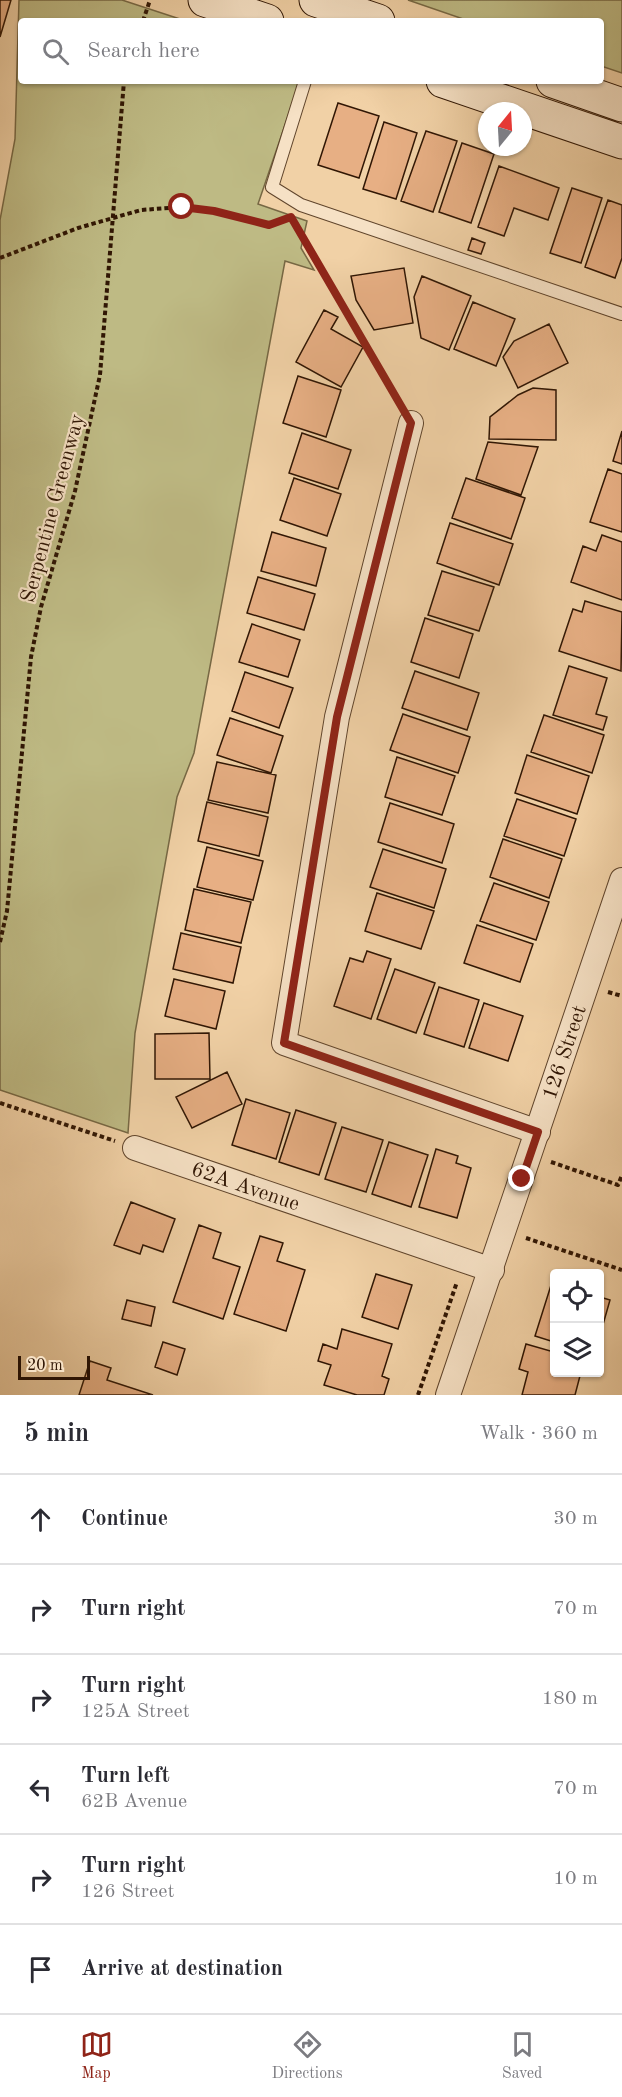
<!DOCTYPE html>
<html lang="en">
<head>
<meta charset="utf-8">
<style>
	body { margin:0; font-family:"Old Standard TT",serif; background:#f7f7f7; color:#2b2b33 }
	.controls { position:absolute; right:18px; bottom:18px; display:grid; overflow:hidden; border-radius:6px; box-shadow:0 2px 4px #0004 }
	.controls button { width:54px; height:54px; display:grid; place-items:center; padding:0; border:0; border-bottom:2px solid #e1e1e2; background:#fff; color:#2b2b33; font:30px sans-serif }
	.compass { position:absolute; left:478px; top:102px; width:54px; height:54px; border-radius:50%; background:#fff; box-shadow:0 2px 4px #0004; rotate:18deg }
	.scale { position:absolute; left:18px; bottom:15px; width:72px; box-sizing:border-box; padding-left:6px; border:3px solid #301604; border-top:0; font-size:16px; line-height:21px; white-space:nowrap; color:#301604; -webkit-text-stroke:4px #f6e1c5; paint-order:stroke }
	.stop { position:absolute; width:18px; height:18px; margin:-14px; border:4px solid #8f2418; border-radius:50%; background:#fff }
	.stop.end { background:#8f2418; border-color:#fff; box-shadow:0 2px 6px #0008 }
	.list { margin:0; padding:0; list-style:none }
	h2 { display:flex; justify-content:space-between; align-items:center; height:78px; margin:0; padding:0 24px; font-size:26px }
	h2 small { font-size:20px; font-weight:400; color:#7c7c81 }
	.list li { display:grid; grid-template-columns:39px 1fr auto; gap:18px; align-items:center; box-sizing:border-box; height:90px; padding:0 24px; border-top:2px solid #e1e1e2 }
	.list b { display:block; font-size:22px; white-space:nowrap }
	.list p { margin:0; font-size:20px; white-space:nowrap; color:#7c7c81 }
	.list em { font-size:20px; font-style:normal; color:#7c7c81 }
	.icon { flex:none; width:33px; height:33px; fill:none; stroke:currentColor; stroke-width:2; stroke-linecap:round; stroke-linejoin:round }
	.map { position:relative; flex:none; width:622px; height:1395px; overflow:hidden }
	.search { position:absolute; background:#fff; box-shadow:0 2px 4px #0004; left:18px; right:18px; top:18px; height:66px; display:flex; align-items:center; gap:15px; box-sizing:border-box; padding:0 21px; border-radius:6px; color:#7c7c81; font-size:22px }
	.sheet { height:618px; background:#fff }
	nav { display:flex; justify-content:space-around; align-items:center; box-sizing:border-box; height:84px; border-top:2px solid #e1e1e2; background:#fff; font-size:16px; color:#7c7c81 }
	nav a { display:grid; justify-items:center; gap:3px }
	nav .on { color:#8f2418 }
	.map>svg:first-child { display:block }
	.green { fill:#beba84; stroke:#776844; stroke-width:1.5 }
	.building { fill:#e7af84; stroke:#301604; stroke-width:1.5 }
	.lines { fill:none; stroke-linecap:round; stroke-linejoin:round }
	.lane-casing { stroke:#60452c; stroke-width:14 }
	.street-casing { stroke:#60452c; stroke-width:26 }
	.secondary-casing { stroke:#301604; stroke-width:35 }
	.path { stroke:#301604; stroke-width:4; stroke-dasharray:4.5 3; stroke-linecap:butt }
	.lane { stroke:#f6e1c5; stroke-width:12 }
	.street { stroke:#f6e1c5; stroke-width:24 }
	.secondary { stroke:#f6e1c5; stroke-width:33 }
	.route { stroke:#8f2418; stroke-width:8 }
	.labels { text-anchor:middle; stroke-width:4.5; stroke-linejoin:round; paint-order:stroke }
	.street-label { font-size:21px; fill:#301604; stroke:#f6e1c5 }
</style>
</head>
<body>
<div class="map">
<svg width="622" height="1395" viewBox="0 0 622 1395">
	<rect width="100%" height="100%" fill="#f1d1a6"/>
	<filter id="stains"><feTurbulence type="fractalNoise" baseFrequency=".00333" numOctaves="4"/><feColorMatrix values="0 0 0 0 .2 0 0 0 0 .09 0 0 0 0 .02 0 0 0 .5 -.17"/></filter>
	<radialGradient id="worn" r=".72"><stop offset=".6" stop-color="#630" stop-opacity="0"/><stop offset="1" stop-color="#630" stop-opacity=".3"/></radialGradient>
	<!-- green -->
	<path class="green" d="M19,0H122L186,21H21V81H300L258,204L307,221L301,248L314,270L285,261L194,753L177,797L135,1033L128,1133L0,1090V220L15,139Z
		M408,0H622V73L601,66V21H469Z"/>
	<!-- building -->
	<path class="building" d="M0,0H11L0,37Z
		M338,103L379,116L359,178L318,165Z
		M384,122L417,133L396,199L363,189Z
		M426,131L457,141L433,212L401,201Z
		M462,143L494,154L471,223L439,212Z
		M499,166L559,188L548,220L514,208L504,236L478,227Z
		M572,188L602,198L581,263L550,253Z
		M608,200L622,205V258L615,278L585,267Z
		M472,238L485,243L481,254L468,250Z
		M404,268L413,323L374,330L356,300L351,276Z
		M422,276L471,296L449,350L421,338L414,297Z
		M473,302L515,319L496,366L454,349Z
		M324,310L338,317L331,329L363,347L341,387L296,362Z
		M549,324L568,363L518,388L503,357L514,341Z
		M298,376L341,390L326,437L283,423Z
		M533,388L556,390V440L489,439L490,417L518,395Z
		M622,431V464L613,461Z
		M302,433L351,450L338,489L289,473Z
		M488,442L538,447L521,495L476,479Z
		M608,469L622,474V532L590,522Z
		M294,478L341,494L327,536L280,520Z
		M466,478L525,498L511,539L452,518Z
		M450,523L513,544L499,585L437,563Z
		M272,532L326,548L316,586L261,571Z
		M602,535L622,542V600L571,582L583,546L596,551Z
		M442,571L494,587L479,631L428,615Z
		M258,577L315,594L304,630L247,613Z
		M585,601L622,612L621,671L559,651L573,609L582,612Z
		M425,618L473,634L459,678L411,662Z
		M252,624L300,640L288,677L239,662Z
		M569,666L607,678L596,714L607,717L603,730L553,715Z
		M415,671L479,693L467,730L402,708Z
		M245,672L293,688L279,728L232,711Z
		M403,714L470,737L458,773L390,750Z
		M544,715L604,735L592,773L531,752Z
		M230,718L283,736L271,773L217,755Z
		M527,755L589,776L577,814L515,793Z
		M397,757L455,776L442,815L385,797Z
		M217,762L276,775L268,813L208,800Z
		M517,799L576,819L564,856L504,836Z
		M207,802L268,817L259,856L198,841Z
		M390,803L454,824L442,863L378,842Z
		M503,839L562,859L549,898L490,877Z
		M207,847L263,861L253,900L197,887Z
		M383,849L446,869L434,908L370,887Z
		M494,883L549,902L536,940L480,921Z
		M194,889L251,902L241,943L185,930Z
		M377,893L434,911L421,949L365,931Z
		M477,925L533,944L520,982L464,963Z
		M181,933L241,947L233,983L173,969Z
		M367,951L391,959L371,1019L334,1006L350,958L363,962Z
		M395,969L435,983L416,1033L377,1019Z
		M174,979L225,991L216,1029L165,1016Z
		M439,987L479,1000L464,1047L424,1034Z
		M484,1003L523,1016L508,1061L469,1048Z
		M209,1033L210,1079H155V1034Z
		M227,1072L242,1104L192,1128L176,1097Z
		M246,1099L290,1113L276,1159L232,1145Z
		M296,1110L336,1123L319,1175L279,1162Z
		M342,1127L383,1140L366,1192L325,1179Z
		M389,1142L428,1155L411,1207L372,1194Z
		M436,1149L458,1156L456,1163L471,1168L457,1218L419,1207Z
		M131,1202L175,1219L163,1252L143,1245L140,1254L114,1245Z
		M199,1225L221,1233L213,1258L240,1267L223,1319L173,1302Z
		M260,1236L283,1243L277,1261L305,1270L286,1331L234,1314Z
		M376,1274L412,1285L398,1329L362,1317Z
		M552,1282L554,1283V1342L535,1336Z
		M600,1297L610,1300L600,1335Z
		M127,1300L155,1307L151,1326L122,1319Z
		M342,1329L392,1344L382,1376L389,1379L384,1395H357L324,1385L331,1365L318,1361L323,1344L337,1349Z
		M163,1342L185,1349L177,1375L155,1367Z
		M526,1344L554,1352V1372H581L575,1395H522L528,1372L519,1369Z
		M90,1361L111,1368L107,1380L153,1395H79Z"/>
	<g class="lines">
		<defs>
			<path id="lane" d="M305,81L272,187L301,205L622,314"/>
			<g id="street">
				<path d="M411,423L337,717L284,1043L538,1132"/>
				<path id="s1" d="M135,1148L492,1270"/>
				<path id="s2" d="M448,1395L622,880"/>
			</g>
			<path id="secondary" d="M205,0L267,21
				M316,0L378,21
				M443,81L622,142
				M553,81L622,105"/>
		</defs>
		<!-- lane casing -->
		<use href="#lane" class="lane-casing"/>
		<!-- street casing -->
		<use href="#street" class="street-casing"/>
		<!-- secondary casing -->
		<use href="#secondary" class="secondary-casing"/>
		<!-- path -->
		<path class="path" d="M143,21L150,0
			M293,222L400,404
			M0,258L78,228L141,210L182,207L214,211L269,225L290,217
			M0,942L7,911L31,657L41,607L75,491L100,375L124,81
			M608,992L622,996
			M0,1103L115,1141
			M551,1162L618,1185L622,1175
			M526,1238L622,1270
			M418,1395L457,1282"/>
		<!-- lane -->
		<use href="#lane" class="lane"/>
		<!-- street -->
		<use href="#street" class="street"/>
		<!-- secondary -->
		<use href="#secondary" class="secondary"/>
	</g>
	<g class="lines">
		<!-- route -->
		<path class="route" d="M182,207L214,211L269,225L291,217L411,423L337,717L284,1043L538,1132L522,1179"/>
	</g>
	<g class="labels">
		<!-- street labels -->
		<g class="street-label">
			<text transform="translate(52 508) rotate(-75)" y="7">Serpentine Greenway</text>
			<text dy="7" stroke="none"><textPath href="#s2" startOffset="362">126 Street</textPath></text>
			<text dy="7" stroke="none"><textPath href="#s1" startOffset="117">62A Avenue</textPath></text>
		</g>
	</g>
	<rect width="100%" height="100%" filter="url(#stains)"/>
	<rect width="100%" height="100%" fill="url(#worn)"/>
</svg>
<div class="controls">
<button><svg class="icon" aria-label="locate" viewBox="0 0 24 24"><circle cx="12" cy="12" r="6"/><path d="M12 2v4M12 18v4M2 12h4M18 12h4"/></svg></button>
<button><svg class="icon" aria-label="layers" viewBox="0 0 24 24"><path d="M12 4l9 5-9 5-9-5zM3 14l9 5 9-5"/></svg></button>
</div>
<svg class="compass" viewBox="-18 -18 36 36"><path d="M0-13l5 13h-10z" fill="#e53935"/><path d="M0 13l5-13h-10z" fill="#7c7c81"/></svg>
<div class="scale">20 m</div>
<div class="stop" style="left:182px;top:207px"></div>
<div class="stop end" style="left:522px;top:1179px"></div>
<div class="search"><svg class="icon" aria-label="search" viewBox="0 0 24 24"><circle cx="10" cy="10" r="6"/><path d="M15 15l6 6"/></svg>Search here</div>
</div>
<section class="sheet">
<h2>5 min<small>Walk · 360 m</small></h2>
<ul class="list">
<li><svg class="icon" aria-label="ahead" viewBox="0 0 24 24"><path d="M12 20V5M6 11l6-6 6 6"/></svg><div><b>Continue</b></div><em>30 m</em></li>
<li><svg class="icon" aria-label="right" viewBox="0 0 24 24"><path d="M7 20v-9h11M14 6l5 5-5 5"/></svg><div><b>Turn right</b></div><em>70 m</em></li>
<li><svg class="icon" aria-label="right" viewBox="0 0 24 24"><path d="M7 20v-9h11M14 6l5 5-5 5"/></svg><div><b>Turn right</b><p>125A Street</p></div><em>180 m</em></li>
<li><svg class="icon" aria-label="left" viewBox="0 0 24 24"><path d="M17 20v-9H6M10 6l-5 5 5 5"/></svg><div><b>Turn left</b><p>62B Avenue</p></div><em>70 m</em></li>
<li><svg class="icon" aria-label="right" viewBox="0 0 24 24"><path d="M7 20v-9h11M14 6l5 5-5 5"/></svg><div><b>Turn right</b><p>126 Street</p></div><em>10 m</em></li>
<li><svg class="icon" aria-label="arrive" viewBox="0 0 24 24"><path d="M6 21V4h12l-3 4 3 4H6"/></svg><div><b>Arrive at destination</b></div></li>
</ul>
</section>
<nav>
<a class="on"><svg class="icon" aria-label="map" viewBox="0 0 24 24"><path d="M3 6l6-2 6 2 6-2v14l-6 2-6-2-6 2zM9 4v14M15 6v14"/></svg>Map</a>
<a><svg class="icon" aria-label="directions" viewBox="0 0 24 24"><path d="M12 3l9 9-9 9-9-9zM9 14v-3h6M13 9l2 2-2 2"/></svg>Directions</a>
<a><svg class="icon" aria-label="saved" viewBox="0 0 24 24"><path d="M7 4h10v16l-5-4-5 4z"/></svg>Saved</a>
</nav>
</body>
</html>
